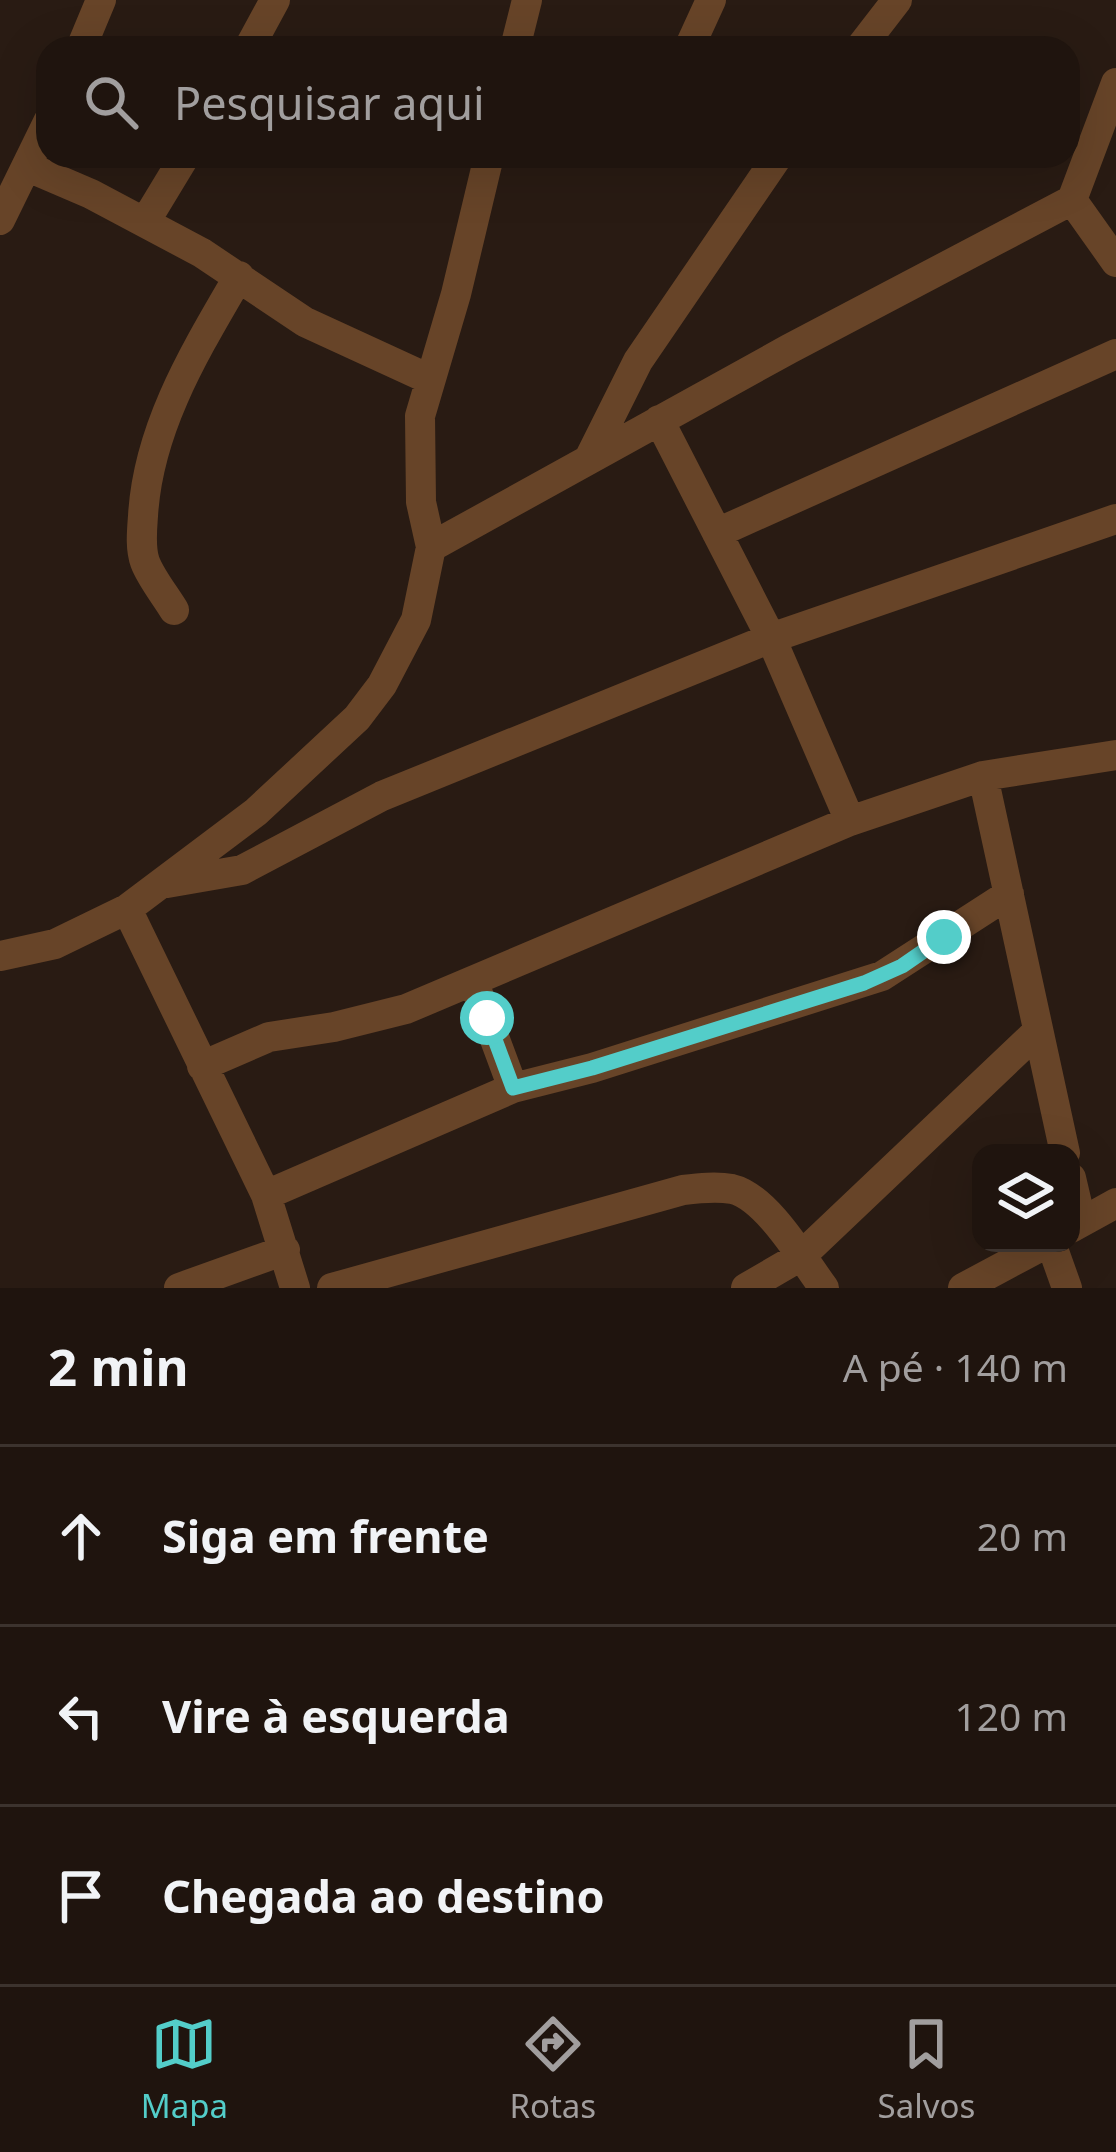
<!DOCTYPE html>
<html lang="pt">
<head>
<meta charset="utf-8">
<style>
	body { margin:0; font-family:"Noto Sans",sans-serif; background:#2c211c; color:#f1f3f6 }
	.controls { position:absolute; right:36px; bottom:36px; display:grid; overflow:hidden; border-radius:24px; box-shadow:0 12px 48px #0002 }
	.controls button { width:108px; height:108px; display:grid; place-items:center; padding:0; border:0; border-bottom:3px solid #3c332e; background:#1f140e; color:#f1f3f6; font:60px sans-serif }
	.stop { position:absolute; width:36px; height:36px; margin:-27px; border:9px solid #53cdc9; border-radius:50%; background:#fff }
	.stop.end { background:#53cdc9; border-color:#fff; box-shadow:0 3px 12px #0008 }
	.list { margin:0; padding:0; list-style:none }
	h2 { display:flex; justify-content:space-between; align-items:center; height:156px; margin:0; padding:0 48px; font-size:51px }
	h2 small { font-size:39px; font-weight:400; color:#a19e9e }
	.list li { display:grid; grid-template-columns:78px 1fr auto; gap:36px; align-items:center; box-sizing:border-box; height:180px; padding:0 48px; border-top:3px solid #3c332e }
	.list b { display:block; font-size:45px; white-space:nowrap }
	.list em { font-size:39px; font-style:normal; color:#a19e9e }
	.icon { flex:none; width:66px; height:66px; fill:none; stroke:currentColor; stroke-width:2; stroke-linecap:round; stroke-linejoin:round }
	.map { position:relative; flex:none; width:1116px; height:1288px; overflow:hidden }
	.search { position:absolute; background:#1f140e; box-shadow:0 12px 48px #0002; left:36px; right:36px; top:36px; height:132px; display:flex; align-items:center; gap:30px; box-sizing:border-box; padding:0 42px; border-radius:36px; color:#a19e9e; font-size:45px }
	.sheet { height:696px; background:#1f140e }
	nav { display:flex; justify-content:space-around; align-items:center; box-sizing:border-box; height:168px; border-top:3px solid #3c332e; background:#1f140e; font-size:33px; color:#a19e9e }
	nav a { display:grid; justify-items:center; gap:6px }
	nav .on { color:#53cdc9 }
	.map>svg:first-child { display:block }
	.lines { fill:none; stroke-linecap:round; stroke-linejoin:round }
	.minor { stroke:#674428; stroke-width:30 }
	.route { stroke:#53cdc9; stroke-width:15 }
</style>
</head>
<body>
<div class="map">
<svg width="1116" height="1288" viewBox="0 0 1116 1288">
	<rect width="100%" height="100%" fill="#291b13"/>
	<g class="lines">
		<!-- minor -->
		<path class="minor" d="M81,48L101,0
			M249,48L275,0
			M515,48L527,0
			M689,48L711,0
			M860,48L897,0
			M28,167L91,194L202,253L305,322L429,379
			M1072,200L1116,262
			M0,220L48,122
			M145,222L185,156
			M659,420L771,638L850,821
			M589,459L638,361L778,156
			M717,533L1116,354
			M431,547L789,349L1072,200L1116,83
			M174,610C165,595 151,578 145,562C140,548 142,530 143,516C148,427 196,350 239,276
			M167,883L242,870L382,796L771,638L1116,519
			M127,909L266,1195L295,1288
			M0,956L55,944L127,909L256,812L357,718L382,685L416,620L431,547L421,502L420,416L456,294L489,156
			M474,983L513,1088
			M202,1066L269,1037L334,1027L406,1009L850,821L983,776
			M1065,1153L983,776L1116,755
			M1071,1178L1081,1221
			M266,1195L513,1088L592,1068L882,976L1009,894
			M1071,1228L1116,1203
			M1051,1243L1067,1288
			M179,1288L285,1250
			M332,1288L683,1190C699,1188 716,1186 732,1189C767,1197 803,1260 824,1288
			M746,1288L801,1256L1037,1032
			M963,1288L1047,1243"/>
	</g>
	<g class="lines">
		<!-- route -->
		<path class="route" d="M487,1018L513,1088L592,1068L864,983L902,966L944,937"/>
	</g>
</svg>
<div class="controls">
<button><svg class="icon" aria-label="layers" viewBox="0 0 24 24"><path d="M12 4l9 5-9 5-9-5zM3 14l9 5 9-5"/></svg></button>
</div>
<div class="stop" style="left:487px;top:1018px"></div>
<div class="stop end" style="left:944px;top:937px"></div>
<div class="search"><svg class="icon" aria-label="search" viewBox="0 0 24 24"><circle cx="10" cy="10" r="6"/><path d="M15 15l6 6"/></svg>Pesquisar aqui</div>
</div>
<section class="sheet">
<h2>2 min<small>A pé · 140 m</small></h2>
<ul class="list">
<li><svg class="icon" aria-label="ahead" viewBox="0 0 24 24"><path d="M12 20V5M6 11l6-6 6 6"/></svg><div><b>Siga em frente</b></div><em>20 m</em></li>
<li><svg class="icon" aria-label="left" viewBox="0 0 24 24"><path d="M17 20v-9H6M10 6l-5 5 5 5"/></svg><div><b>Vire à esquerda</b></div><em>120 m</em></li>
<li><svg class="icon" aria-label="arrive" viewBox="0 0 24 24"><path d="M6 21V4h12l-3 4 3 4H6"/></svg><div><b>Chegada ao destino</b></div></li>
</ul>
</section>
<nav>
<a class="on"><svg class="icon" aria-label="map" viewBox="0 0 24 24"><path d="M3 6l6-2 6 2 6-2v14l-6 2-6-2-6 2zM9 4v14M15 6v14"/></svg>Mapa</a>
<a><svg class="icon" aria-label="directions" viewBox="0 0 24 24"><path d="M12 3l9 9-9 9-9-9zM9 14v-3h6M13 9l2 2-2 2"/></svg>Rotas</a>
<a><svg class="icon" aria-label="saved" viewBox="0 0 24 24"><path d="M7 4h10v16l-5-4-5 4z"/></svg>Salvos</a>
</nav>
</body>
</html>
